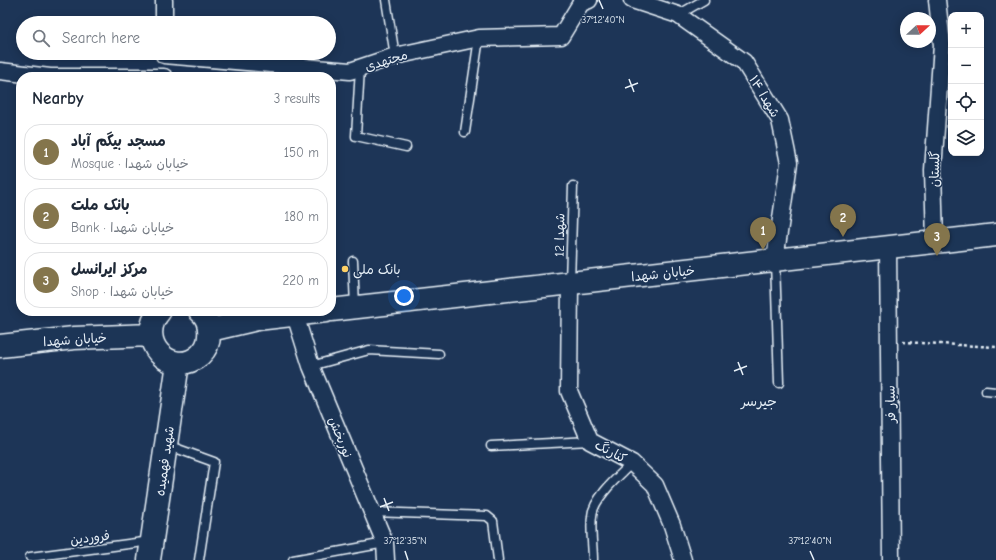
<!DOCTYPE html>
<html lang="en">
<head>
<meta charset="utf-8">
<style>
	body { margin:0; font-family:"Comic Neue","Playpen Sans Arabic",sans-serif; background:#f6f6f7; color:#1f2937 }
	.controls { position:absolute; right:12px; top:12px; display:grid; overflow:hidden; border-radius:8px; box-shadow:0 2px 10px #0003 }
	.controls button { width:36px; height:36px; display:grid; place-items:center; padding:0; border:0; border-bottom:1px solid #e0e1e3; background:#fff; color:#1f2937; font:20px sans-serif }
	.compass { position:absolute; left:900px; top:12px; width:36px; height:36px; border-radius:50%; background:#fff; box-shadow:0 2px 10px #0003; rotate:69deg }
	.you { position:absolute; left:404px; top:296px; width:14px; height:14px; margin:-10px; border:3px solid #fff; border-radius:50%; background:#1a73e8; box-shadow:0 0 0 6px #1a73e833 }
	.badge { display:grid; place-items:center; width:26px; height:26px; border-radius:50%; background:#84754c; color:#fff; font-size:13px; font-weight:700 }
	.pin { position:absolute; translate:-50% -33px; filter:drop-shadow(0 1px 2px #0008) }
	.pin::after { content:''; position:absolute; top:21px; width:14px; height:12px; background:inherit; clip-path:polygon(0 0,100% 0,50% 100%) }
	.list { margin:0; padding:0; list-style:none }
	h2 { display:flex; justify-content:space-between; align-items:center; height:52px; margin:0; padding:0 16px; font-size:17px }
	h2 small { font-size:13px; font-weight:400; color:#747a83 }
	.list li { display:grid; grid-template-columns:26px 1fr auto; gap:12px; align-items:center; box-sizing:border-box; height:56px; margin:0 8px 8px; padding:0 8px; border:1px solid #e0e1e3; border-radius:16px }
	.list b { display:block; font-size:15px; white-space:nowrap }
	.list p { margin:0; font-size:13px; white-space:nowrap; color:#747a83 }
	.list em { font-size:13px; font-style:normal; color:#747a83 }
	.icon { flex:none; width:22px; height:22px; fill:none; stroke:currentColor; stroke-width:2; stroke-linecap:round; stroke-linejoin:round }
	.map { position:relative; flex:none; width:996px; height:560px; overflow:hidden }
	.search { position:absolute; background:#fff; box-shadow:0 2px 10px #0003; left:16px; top:16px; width:320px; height:44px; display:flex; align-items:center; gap:10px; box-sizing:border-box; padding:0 14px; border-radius:22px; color:#747a83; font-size:15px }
	.panel { position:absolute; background:#fff; box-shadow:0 2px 10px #0003; left:16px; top:72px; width:320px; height:244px; border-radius:16px }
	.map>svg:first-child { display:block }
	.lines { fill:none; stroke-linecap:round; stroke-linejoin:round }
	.lane-casing { stroke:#e8f1f8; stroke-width:11 }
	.street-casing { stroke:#e8f1f8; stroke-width:19 }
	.secondary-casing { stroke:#e8f1f8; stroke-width:25 }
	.path { stroke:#e8f1f8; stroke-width:2.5; stroke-dasharray:3 3; stroke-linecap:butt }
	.lane { stroke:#1d3557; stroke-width:8 }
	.street { stroke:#1d3557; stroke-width:16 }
	.secondary { stroke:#1d3557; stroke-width:22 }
	.ticks { fill:none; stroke:#e8f1f8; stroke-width:1.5 }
	.poi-dot { fill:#ffd166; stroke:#1d3557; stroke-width:1.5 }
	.labels { text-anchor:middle; stroke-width:3; stroke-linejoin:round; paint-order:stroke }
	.street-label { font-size:13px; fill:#e8f1f8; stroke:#1d3557 }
	.poi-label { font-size:13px; fill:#e8f1f8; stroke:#1d3557; text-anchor:start }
	.neighbourhood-label { font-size:14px; fill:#e8f1f8; stroke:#1d3557 }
	.ticks-label { font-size:10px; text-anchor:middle; fill:#e8f1f8; stroke:#1d3557; stroke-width:3; stroke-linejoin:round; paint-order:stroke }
</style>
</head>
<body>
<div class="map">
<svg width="996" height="560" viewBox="0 0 996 560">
	<rect width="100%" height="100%" fill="#1d3557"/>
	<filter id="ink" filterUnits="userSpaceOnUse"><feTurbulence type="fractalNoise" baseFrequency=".025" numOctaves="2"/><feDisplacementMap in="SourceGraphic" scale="8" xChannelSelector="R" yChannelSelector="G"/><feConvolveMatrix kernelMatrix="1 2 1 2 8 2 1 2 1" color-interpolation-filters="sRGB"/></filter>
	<g filter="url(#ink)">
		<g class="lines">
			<defs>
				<path id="lane" d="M386,0L395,56
					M678,15L704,0
					M360,68L356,136L406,147
					M465,132L479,38
					M353,261L355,306
					M775,261L779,383
					M570,282L573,186
					M311,366L369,350L439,354
					M986,391L996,392
					M167,445L214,462L199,560
					M491,446L590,441
					M372,512L487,516L493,521L498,560
					M30,557L151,541
					M293,560L385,543
					M593,560C593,546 590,530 592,516C593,498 620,475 632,463"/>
				<path id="street" d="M632,0L678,15L744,62L780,120L789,163L775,260
					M164,23V0
					M164,55L350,71L395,56L479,38L561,36L581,3L589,0
					M0,71L50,77H164
					M935,242L933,170L942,45L937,0
					M888,248L891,560
					M570,283L569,391L590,441L632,463L655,485L672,525L683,560
					M295,315L311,366L385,543L386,560"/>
				<path id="secondary" d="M331,310L996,235
					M160,311C134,340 171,380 200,355C205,350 209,343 209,336C210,327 207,317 200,311
					M210,330L257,319L326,311
					M0,346L74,338L151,335
					M149,560L178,363"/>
			</defs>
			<!-- lane casing -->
			<use href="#lane" class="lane-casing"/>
			<!-- street casing -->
			<use href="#street" class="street-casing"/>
			<!-- secondary casing -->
			<use href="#secondary" class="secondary-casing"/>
			<!-- path -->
			<path class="path" d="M903,342L996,347"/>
			<!-- lane -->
			<use href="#lane" class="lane"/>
			<!-- street -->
			<use href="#street" class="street"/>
			<!-- secondary -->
			<use href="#secondary" class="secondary"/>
		</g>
	</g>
	<!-- ticks -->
	<path class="ticks" d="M599,0L603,9M629,79L634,92M625,88L638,83M738,362L743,375M734,371L747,366M384,498L389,511M380,507L393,502M405,551L408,560M810,551L814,560"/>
	<!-- markers -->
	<circle class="poi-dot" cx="345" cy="269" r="4"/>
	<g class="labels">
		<!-- street labels -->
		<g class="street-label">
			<text transform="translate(386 60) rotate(-17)" y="5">مجتهدی</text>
			<text transform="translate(765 96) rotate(59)" y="5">شهدا ۱۴</text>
			<text transform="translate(934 169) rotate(-89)" y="5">گلستان</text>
			<text transform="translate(559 235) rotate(-89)" y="5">شهدا 12</text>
			<text transform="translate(663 273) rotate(-6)" y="5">خیابان شهدا</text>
			<text transform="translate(75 339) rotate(-4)" y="5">خیابان شهدا</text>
			<text transform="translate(890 404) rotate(-91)" y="5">سیار فر</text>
			<text transform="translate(341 437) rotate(68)" y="5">نوربخش</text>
			<text transform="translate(611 451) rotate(28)" y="5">کنارنگ</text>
			<text transform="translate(164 461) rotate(-82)" y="5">شهید فهمیده</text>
			<text transform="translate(90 537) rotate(-7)" y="5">فروردین</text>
		</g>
		<!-- poi labels -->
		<g class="poi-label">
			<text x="353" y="274">بانک ملی</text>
		</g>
		<!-- neighbourhood labels -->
		<g class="neighbourhood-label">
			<text x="759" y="406">جیرسر</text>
		</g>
	</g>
	<g class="ticks-label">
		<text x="603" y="23">37°12'40"N</text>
		<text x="405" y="544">37°12'35"N</text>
		<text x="810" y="544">37°12'40"N</text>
	</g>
</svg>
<div class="controls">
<button>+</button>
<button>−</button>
<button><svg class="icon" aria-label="locate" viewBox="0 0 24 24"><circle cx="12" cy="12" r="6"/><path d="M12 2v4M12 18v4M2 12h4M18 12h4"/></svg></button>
<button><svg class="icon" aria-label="layers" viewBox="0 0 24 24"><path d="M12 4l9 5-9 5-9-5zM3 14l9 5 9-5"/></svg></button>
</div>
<svg class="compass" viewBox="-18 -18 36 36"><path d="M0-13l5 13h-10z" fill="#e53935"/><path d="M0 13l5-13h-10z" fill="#747a83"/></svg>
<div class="you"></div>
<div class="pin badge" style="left:763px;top:250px">1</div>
<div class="pin badge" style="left:843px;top:237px">2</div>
<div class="pin badge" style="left:937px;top:256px">3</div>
<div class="search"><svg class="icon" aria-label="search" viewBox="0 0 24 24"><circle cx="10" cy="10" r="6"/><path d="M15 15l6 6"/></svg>Search here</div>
<section class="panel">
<h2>Nearby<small>3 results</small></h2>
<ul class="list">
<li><span class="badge">1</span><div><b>مسجد بیگم آباد</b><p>Mosque · خیابان شهدا</p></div><em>150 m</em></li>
<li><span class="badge">2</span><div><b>بانک ملت</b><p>Bank · خیابان شهدا</p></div><em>180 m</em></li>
<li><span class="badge">3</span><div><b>مرکز ایرانسل</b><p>Shop · خیابان شهدا</p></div><em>220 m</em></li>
</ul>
</section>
</div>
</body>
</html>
